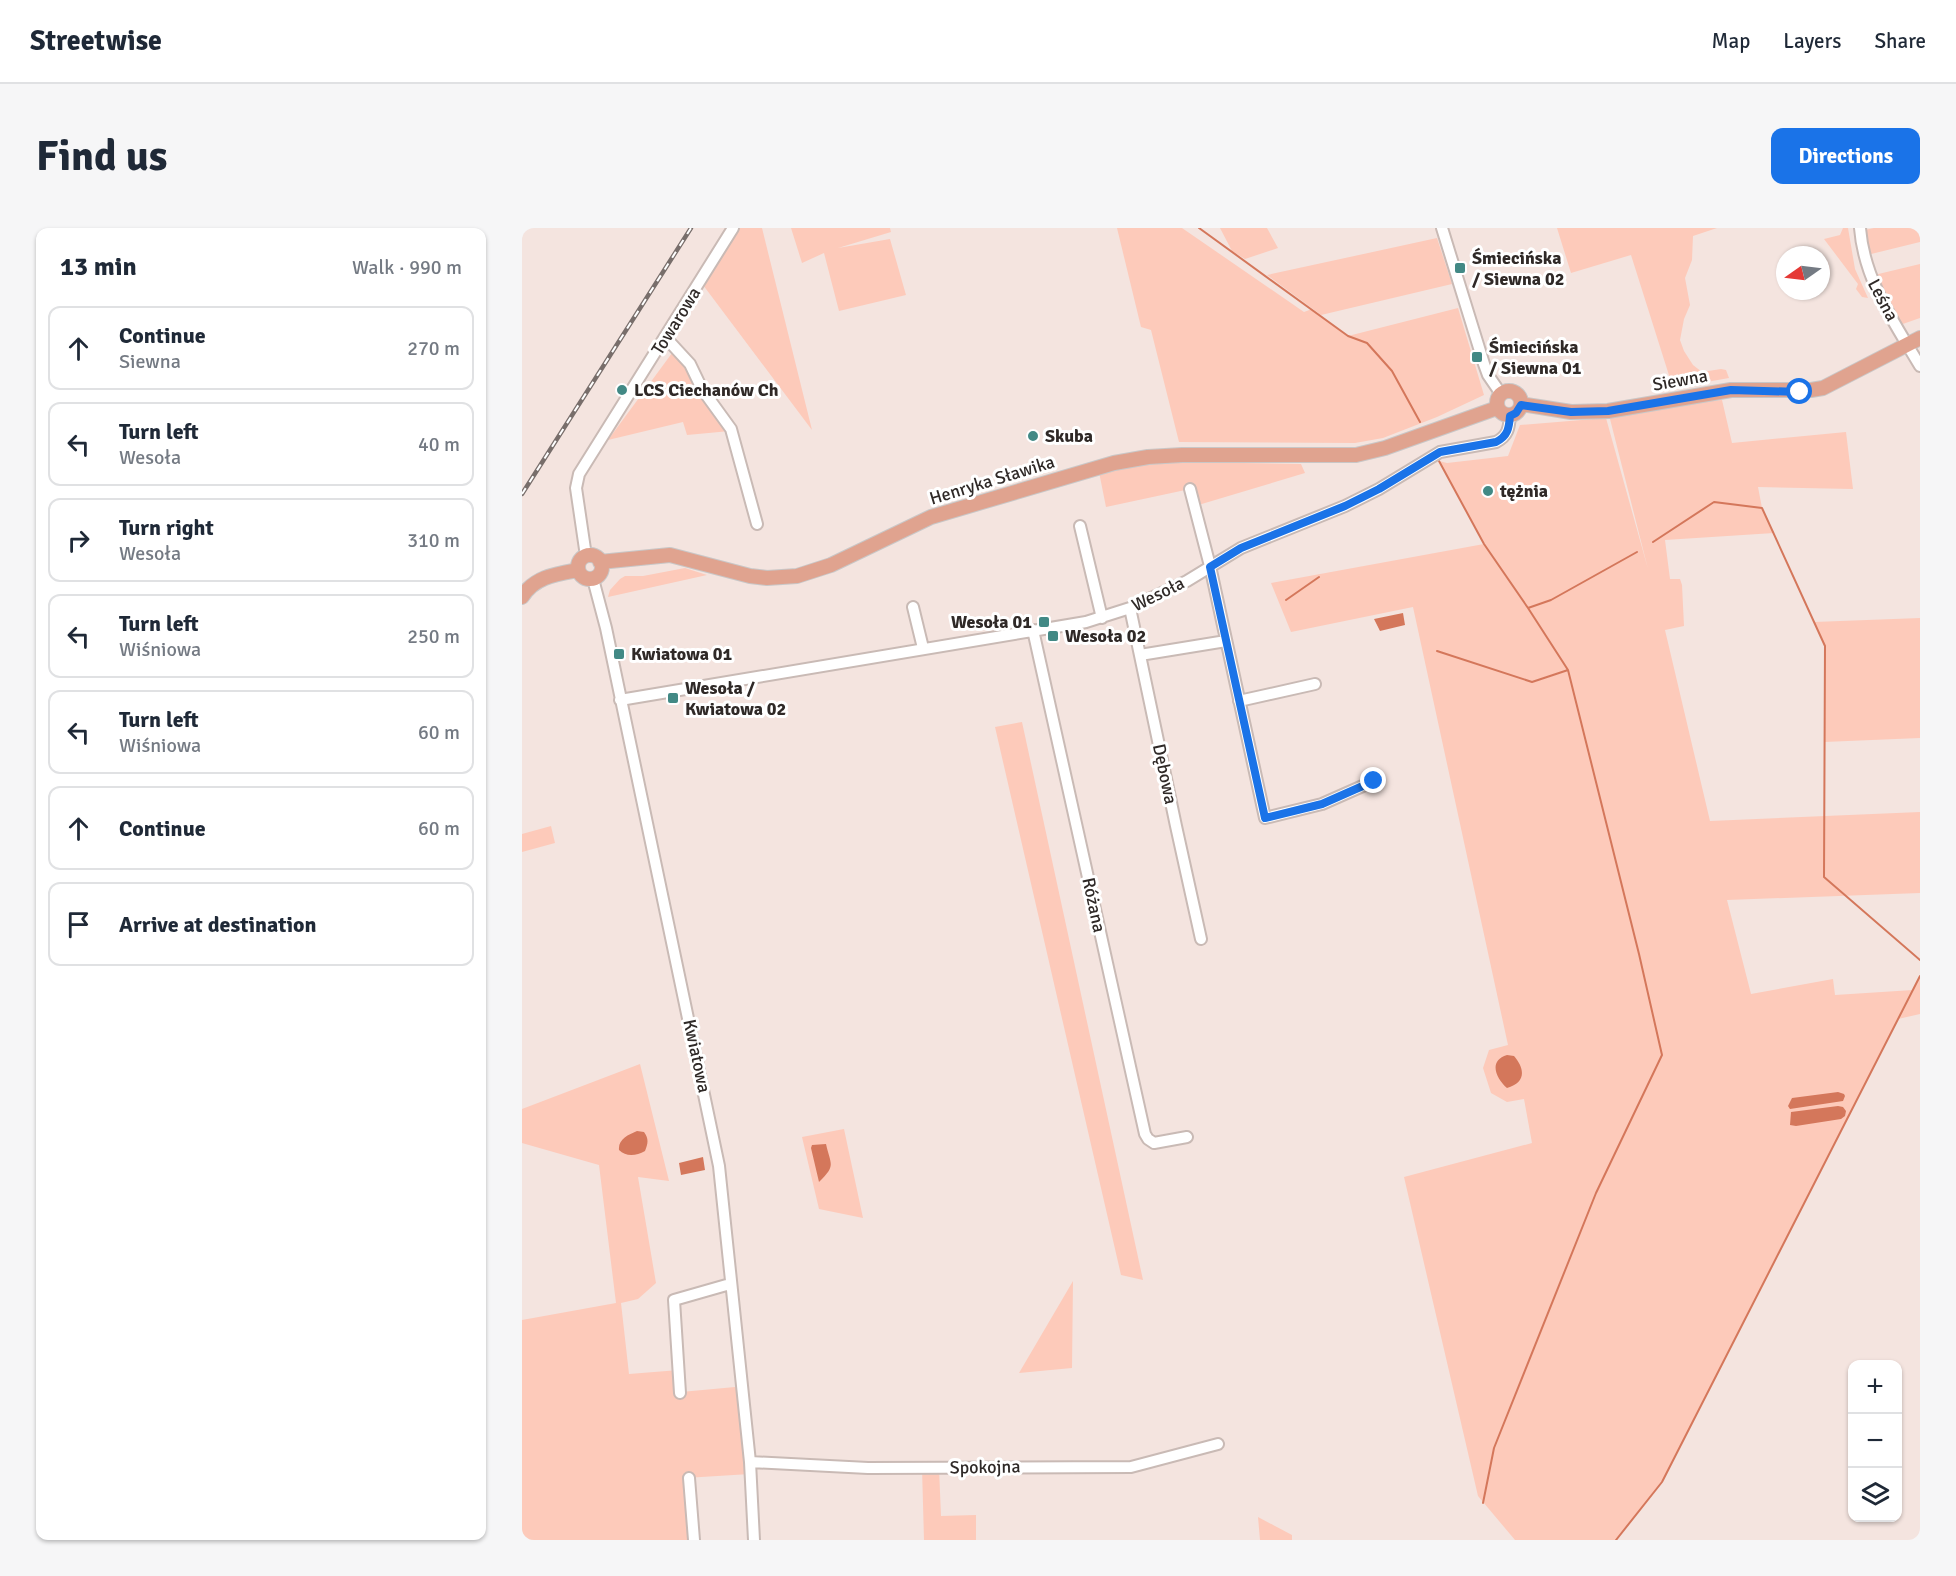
<!DOCTYPE html>
<html lang="en">
<head>
<meta charset="utf-8">
<style>
	body { margin:0; font-family:Signika,sans-serif; background:#f6f6f7; color:#1f2937 }
	.controls { position:absolute; right:18px; bottom:18px; display:grid; overflow:hidden; border-radius:12px; box-shadow:0 2px 4px #0004 }
	.controls button { width:54px; height:54px; display:grid; place-items:center; padding:0; border:0; border-bottom:2px solid #e0e1e3; background:#fff; color:#1f2937; font:30px sans-serif }
	.compass { position:absolute; left:1254px; top:18px; width:54px; height:54px; border-radius:50%; background:#fff; box-shadow:0 2px 4px #0004; rotate:256deg }
	.stop { position:absolute; width:18px; height:18px; margin:-14px; border:4px solid #1a73e8; border-radius:50%; background:#fff }
	.stop.end { background:#1a73e8; border-color:#fff; box-shadow:0 2px 6px #0008 }
	.list { margin:0; padding:0; list-style:none }
	h2 { display:flex; justify-content:space-between; align-items:center; height:78px; margin:0; padding:0 24px; font-size:26px }
	h2 small { font-size:20px; font-weight:400; color:#747a83 }
	.list li { display:grid; grid-template-columns:39px 1fr auto; gap:18px; align-items:center; box-sizing:border-box; height:84px; margin:0 12px 12px; padding:0 12px; border:2px solid #e0e1e3; border-radius:12px }
	.list b { display:block; font-size:22px; white-space:nowrap }
	.list p { margin:0; font-size:20px; white-space:nowrap; color:#747a83 }
	.list em { font-size:20px; font-style:normal; color:#747a83 }
	.icon { flex:none; width:33px; height:33px; fill:none; stroke:currentColor; stroke-width:2; stroke-linecap:round; stroke-linejoin:round }
	.map { position:relative; flex:none; width:1398px; height:1312px; overflow:hidden; border-radius:12px }
	header { display:flex; align-items:center; gap:36px; box-sizing:border-box; height:84px; padding:0 30px; background:#fff; border-bottom:2px solid #e0e1e3 }
	header strong { font-size:28px }
	nav { display:flex; gap:33px; margin-inline-start:auto; font-size:21px }
	.intro { display:flex; align-items:center; justify-content:space-between; box-sizing:border-box; height:144px; padding:0 36px }
	h1 { margin:0; font-size:42px }
	.button { padding:15px 27px; border-radius:12px; background:#1a73e8; color:#fff; font-size:21px; font-weight:700 }
	main { display:flex; gap:36px; padding:0 36px }
	aside { flex:1; background:#fff; border-radius:12px; box-shadow:0 2px 4px #0004 }
	.map>svg:first-child { display:block }
	.green { fill:#fdcaba }
	.water { fill:#d4775b }
	.lines { fill:none; stroke-linecap:round; stroke-linejoin:round }
	.stream { stroke:#d4775b; stroke-width:2 }
	.minor-casing { stroke:#c9bab5; stroke-width:14 }
	.major-casing { stroke:#c9c7c7; stroke-width:16 }
	.minor { stroke:#fff; stroke-width:10 }
	.major { stroke:#e0a38f; stroke-width:14 }
	.rail-casing { stroke:#786e6b; stroke-width:4.5 }
	.rail { stroke:#fff; stroke-width:2; stroke-dasharray:7; stroke-linecap:butt }
	.route { stroke:#1a73e8; stroke-width:8 }
	.poi-dot { fill:#428985; stroke:#fff; stroke-width:2 }
	.labels { text-anchor:middle; stroke-width:6; stroke-linejoin:round; paint-order:stroke }
	.poi-label { font-size:18px; font-weight:bold; fill:#2f2927; stroke:#fff; text-anchor:start }
	.street-label { font-size:18px; fill:#2f2927; stroke:#fff }
</style>
</head>
<body>
<header>
<strong>Streetwise</strong>
<nav><a>Map</a><a>Layers</a><a>Share</a></nav>
</header>
<div class="intro"><h1>Find us</h1><a class="button">Directions</a></div>
<main>
<aside>
<h2>13 min<small>Walk · 990 m</small></h2>
<ul class="list">
<li><svg class="icon" aria-label="ahead" viewBox="0 0 24 24"><path d="M12 20V5M6 11l6-6 6 6"/></svg><div><b>Continue</b><p>Siewna</p></div><em>270 m</em></li>
<li><svg class="icon" aria-label="left" viewBox="0 0 24 24"><path d="M17 20v-9H6M10 6l-5 5 5 5"/></svg><div><b>Turn left</b><p>Wesoła</p></div><em>40 m</em></li>
<li><svg class="icon" aria-label="right" viewBox="0 0 24 24"><path d="M7 20v-9h11M14 6l5 5-5 5"/></svg><div><b>Turn right</b><p>Wesoła</p></div><em>310 m</em></li>
<li><svg class="icon" aria-label="left" viewBox="0 0 24 24"><path d="M17 20v-9H6M10 6l-5 5 5 5"/></svg><div><b>Turn left</b><p>Wiśniowa</p></div><em>250 m</em></li>
<li><svg class="icon" aria-label="left" viewBox="0 0 24 24"><path d="M17 20v-9H6M10 6l-5 5 5 5"/></svg><div><b>Turn left</b><p>Wiśniowa</p></div><em>60 m</em></li>
<li><svg class="icon" aria-label="ahead" viewBox="0 0 24 24"><path d="M12 20V5M6 11l6-6 6 6"/></svg><div><b>Continue</b></div><em>60 m</em></li>
<li><svg class="icon" aria-label="arrive" viewBox="0 0 24 24"><path d="M6 21V4h12l-3 4 3 4H6"/></svg><div><b>Arrive at destination</b></div></li>
</ul>
</aside>
<div class="map">
<svg width="1398" height="1312" viewBox="0 0 1398 1312">
	<rect width="100%" height="100%" fill="#f4e4df"/>
	<!-- green -->
	<path class="green" d="M211,0H240L290,202L178,53Z
		M269,0H368L369,4L316,20L368,11L384,67L317,83L302,25L280,35Z
		M595,0H660L782,84L790,81L826,108L936,80L962,167L915,189L861,210L833,215L657,214L629,102L619,99Z
		M698,0H745L756,20L723,31L710,23Z
		M1035,0H1195L1171,8L1170,32L1163,50L1168,77L1162,91L1158,112L1162,123L1171,137L1180,144L1199,141L1204,142L1207,150L1151,160L1109,27L1049,45Z
		M1321,0H1326L1333,41L1346,70L1340,69L1334,61L1336,56L1302,11L1318,7Z
		M1352,0H1398V14L1341,28L1338,3Z
		M915,10L930,56L799,87L745,47Z
		M1285,20C1296,21 1307,31 1308,42L1299,51V27H1271L1276,23Z
		M1398,36V90L1375,98L1348,48Z
		M153,121L208,203L165,207L161,194L86,212Z
		M1200,172L1210,215L1324,204L1331,261L1236,259L1240,280L1252,305L1143,312L1148,351H1158L1160,357L1162,398L1143,402L1188,593L1398,584V665L1205,672L1229,766L1311,751L1313,767L1391,762L1398,748V786L1376,791L1140,1254L1094,1312H993L956,1268L882,949L1010,915L1002,871L985,874L969,865L961,840L967,822L986,817L891,379L769,404L749,355L962,316L917,233L925,235L986,228L998,197L1084,190L1126,341L1086,183Z
		M626,229L664,234L779,236L783,245L673,278L668,256V261L584,279L576,239Z
		M163,340L185,347L86,369L88,362L98,351L103,348H121Z
		M1398,390V510L1302,514L1303,418L1292,394Z
		M500,494L621,1052L599,1047L473,499Z
		M29,598L33,615L0,624V606Z
		M118,836L147,953L116,949L134,1055L116,1071L99,1075L107,1146L157,1142L159,1164L213,1159L220,1163L228,1246L163,1250L167,1312H0V1092L94,1075L77,937L0,915V881Z
		M322,901L341,990L297,981L280,909Z
		M551,1053L550,1140L497,1145Z
		M400,1240H417L419,1288L454,1287V1312H402Z
		M736,1289L770,1307V1312H738Z"/>
	<!-- water -->
	<path class="water" d="M881,385L883,397L858,403L852,391Z
		M985,827L992,828C1004,842 1003,855 985,860C974,850 966,833 985,827Z
		M1316,864L1322,866L1323,868L1321,873L1268,881L1266,878L1270,870Z
		M1316,878L1321,879L1324,883L1323,888L1319,891L1274,898L1268,897L1269,884Z
		M115,903L122,904C127,911 126,915 123,923C114,928 104,929 97,922C96,911 106,907 115,903Z
		M304,916C309,938 314,937 297,954L289,920L290,917Z
		M181,929L183,942L159,947L157,935Z"/>
	<g class="lines">
		<!-- stream -->
		<path class="stream" d="M677,0L826,108L845,115L870,143L898,194
			M917,233L962,316L1006,380L1029,372L1115,324
			M1131,314L1192,274L1240,280L1303,418L1302,649L1398,732
			M764,372L797,349
			M915,423L1010,454L1046,442
			M961,1275L972,1220L1074,965L1140,827L1117,726L1046,442L1006,380
			M1094,1312L1140,1254L1398,748"/>
		<defs>
			<path id="minor" d="M920,0L962,136L966,147L979,166
				M1338,0C1342,52 1372,94 1398,138
				M144,110L168,136L180,161L209,201L235,296
				M668,261L688,338L743,590L800,576L852,553
				M558,298L580,390
				M64,328L54,260L57,246L211,0
				M71,351L84,400L197,938L228,1234L232,1312
				M391,379L401,420
				M608,380L654,598L679,711
				M511,402L623,906L626,911L632,915L665,909
				M618,427L704,413
				M98,472L564,394L608,380L665,353L719,320L823,278L857,261L918,224L974,214C986,208 987,200 988,188
				M717,473L793,456
				M158,1165L152,1072L208,1056
				M228,1234L346,1240L609,1239L696,1216
				M167,1250L172,1312"/>
			<path id="major" d="M975 175a12 12 0 1 1 24 0a12 12 0 1 1-24 0Z
				M999,176L1049,184L1086,183L1209,162H1289L1301,160L1398,110
				M56 339a12 12 0 1 1 24 0a12 12 0 1 1-24 0Z
				M78,334L148,327L228,348L245,350L275,348L309,337L409,289L592,235L626,229L660,227H834L863,220L975,180
				M0,369C12,349 34,346 56,342"/>
		</defs>
		<!-- minor casing -->
		<use href="#minor" class="minor-casing"/>
		<!-- major casing -->
		<use href="#major" class="major-casing"/>
		<!-- minor -->
		<use href="#minor" class="minor"/>
		<!-- major -->
		<use href="#major" class="major"/>
		<defs>
			<path id="rail" d="M0,266L169,0"/>
		</defs>
		<!-- rail casing -->
		<use href="#rail" class="rail-casing"/>
		<!-- rail -->
		<use href="#rail" class="rail"/>
	</g>
	<g class="lines">
		<!-- route -->
		<path class="route" d="M852,553L800,576L743,590L688,339L719,320L823,278L857,261L918,224L974,214C986,208 987,200 988,188L994,185L999,177L1049,184L1086,183L1209,162L1278,164"/>
	</g>
	<!-- markers -->
	<g class="poi-dot">
		<rect x="932" y="34" width="12" height="12" rx="3"/>
		<rect x="949" y="123" width="12" height="12" rx="3"/>
		<circle cx="100" cy="162" r="6"/>
		<circle cx="511" cy="208" r="6"/>
		<circle cx="966" cy="263" r="6"/>
		<rect x="516" y="388" width="12" height="12" rx="3"/>
		<rect x="525" y="402" width="12" height="12" rx="3"/>
		<rect x="91" y="420" width="12" height="12" rx="3"/>
		<rect x="145" y="464" width="12" height="12" rx="3"/>
	</g>
	<g class="labels">
		<!-- poi labels -->
		<g class="poi-label">
			<text x="950" y="36">Śmiecińska<tspan x="950" dy="21">/ Siewna 02</tspan></text>
			<text x="967" y="125">Śmiecińska<tspan x="967" dy="21">/ Siewna 01</tspan></text>
			<text x="112" y="168">LCS Ciechanów Ch</text>
			<text x="523" y="214">Skuba</text>
			<text x="978" y="269">tężnia</text>
			<text x="510" y="400" text-anchor="end">Wesoła 01</text>
			<text x="543" y="414">Wesoła 02</text>
			<text x="109" y="432">Kwiatowa 01</text>
			<text x="163" y="466">Wesoła /<tspan x="163" dy="21">Kwiatowa 02</tspan></text>
		</g>
		<!-- street labels -->
		<g class="street-label">
			<text transform="translate(1361 72) rotate(62)" y="6">Leśna</text>
			<text transform="translate(154 93) rotate(-58)" y="6">Towarowa</text>
			<text transform="translate(1158 152) rotate(-10)" y="6">Siewna</text>
			<text transform="translate(470 252) rotate(-17)" y="6">Henryka Sławika</text>
			<text transform="translate(636 366) rotate(-26)" y="6">Wesoła</text>
			<text transform="translate(643 546) rotate(78)" y="6">Dębowa</text>
			<text transform="translate(572 677) rotate(78)" y="6">Różana</text>
			<text transform="translate(175 828) rotate(78)" y="6">Kwiatowa</text>
			<text transform="translate(463 1239) rotate(-1)" y="6">Spokojna</text>
		</g>
	</g>
</svg>
<div class="controls">
<button>+</button>
<button>−</button>
<button><svg class="icon" aria-label="layers" viewBox="0 0 24 24"><path d="M12 4l9 5-9 5-9-5zM3 14l9 5 9-5"/></svg></button>
</div>
<svg class="compass" viewBox="-18 -18 36 36"><path d="M0-13l5 13h-10z" fill="#e53935"/><path d="M0 13l5-13h-10z" fill="#747a83"/></svg>
<div class="stop" style="left:1278px;top:164px"></div>
<div class="stop end" style="left:852px;top:553px"></div>
</div>
</main>
</body>
</html>
